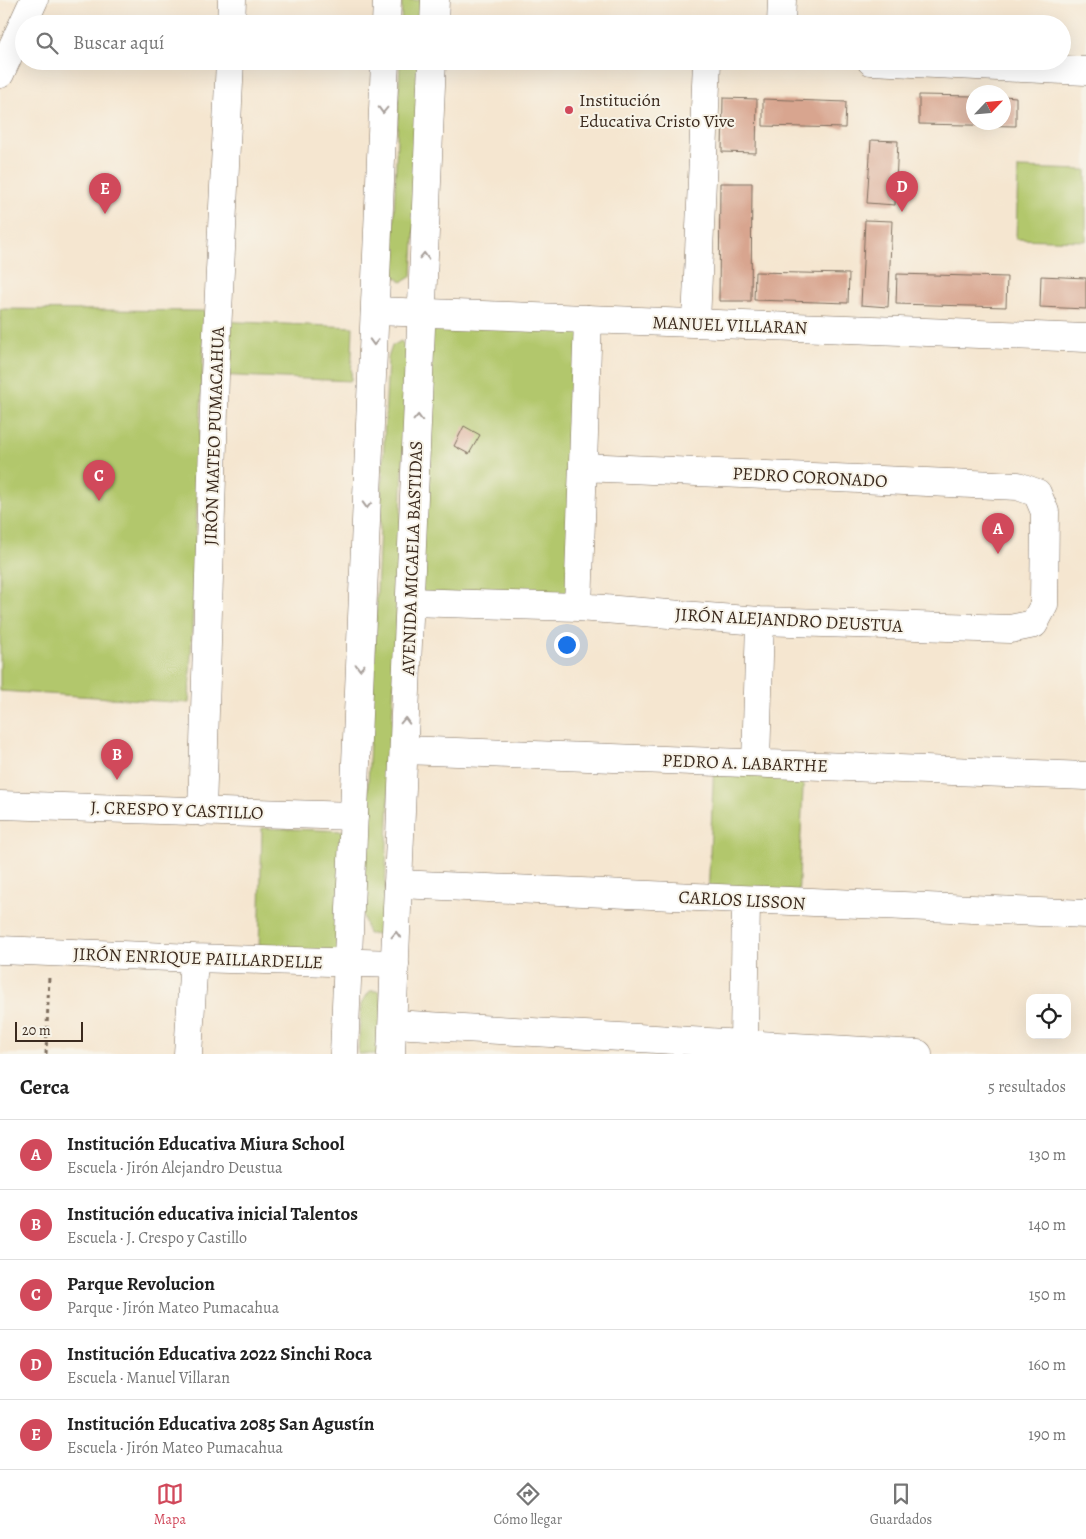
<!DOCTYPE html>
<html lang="es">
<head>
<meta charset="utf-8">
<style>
	body { margin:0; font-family:Alegreya,serif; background:#f6f6f6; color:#222 }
	.controls { position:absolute; right:15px; bottom:15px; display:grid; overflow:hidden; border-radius:10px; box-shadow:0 5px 20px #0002 }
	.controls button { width:45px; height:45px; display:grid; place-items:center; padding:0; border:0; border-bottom:1px solid #e0e0e0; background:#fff; color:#222; font:25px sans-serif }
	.compass { position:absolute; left:966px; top:85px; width:45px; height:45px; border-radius:50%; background:#fff; box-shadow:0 5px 20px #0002; rotate:64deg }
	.scale { position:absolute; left:15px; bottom:12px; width:68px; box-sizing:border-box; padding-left:5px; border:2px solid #3b2a1e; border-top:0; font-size:14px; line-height:18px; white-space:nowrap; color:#3b2a1e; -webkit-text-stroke:4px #f7f3e8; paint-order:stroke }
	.you { position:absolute; left:566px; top:644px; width:18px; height:18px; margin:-12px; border:4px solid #fff; border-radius:50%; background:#1a73e8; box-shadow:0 0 0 8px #1a73e833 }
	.badge { display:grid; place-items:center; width:32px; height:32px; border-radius:50%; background:#d1495b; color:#fff; font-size:16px; font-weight:700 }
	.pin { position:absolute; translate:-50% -41px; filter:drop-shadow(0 1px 2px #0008) }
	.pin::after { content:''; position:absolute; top:26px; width:18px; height:15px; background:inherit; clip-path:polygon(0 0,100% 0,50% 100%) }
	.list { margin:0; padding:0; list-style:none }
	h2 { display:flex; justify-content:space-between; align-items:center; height:65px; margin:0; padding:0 20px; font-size:21px }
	h2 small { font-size:16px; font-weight:400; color:#767676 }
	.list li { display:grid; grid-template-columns:32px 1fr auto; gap:15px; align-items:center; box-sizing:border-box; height:70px; padding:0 20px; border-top:1px solid #e0e0e0 }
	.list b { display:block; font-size:19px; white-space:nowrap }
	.list p { margin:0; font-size:16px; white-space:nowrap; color:#767676 }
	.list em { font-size:16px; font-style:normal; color:#767676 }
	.icon { flex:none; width:28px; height:28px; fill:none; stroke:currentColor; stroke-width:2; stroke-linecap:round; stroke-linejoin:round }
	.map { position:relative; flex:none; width:1086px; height:1054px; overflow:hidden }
	.search { position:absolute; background:#fff; box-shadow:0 5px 20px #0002; left:15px; right:15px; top:15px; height:55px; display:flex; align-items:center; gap:12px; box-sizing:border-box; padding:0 18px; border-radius:28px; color:#767676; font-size:19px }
	.sheet { height:415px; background:#fff }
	nav { display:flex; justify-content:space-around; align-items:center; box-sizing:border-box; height:70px; border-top:1px solid #e0e0e0; background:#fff; font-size:14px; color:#767676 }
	nav a { display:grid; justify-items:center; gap:2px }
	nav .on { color:#d1495b }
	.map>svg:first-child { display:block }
	.green { fill:#b2c76c; stroke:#767845 }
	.building { fill:#d8a58f }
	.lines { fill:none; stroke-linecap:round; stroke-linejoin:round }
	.minor-casing { stroke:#7c6c5c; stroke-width:29 }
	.major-casing { stroke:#7c6c5c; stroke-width:29 }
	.path { stroke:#7c6c5c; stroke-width:3; stroke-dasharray:4 4; stroke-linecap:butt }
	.minor { stroke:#fff; stroke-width:28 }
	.major { stroke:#fff; stroke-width:28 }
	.oneway { stroke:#a79f9a }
	.poi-dot { fill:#d1495b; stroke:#f7f3e8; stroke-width:2 }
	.labels { text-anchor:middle; stroke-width:4; stroke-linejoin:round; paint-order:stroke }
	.poi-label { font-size:18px; fill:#3b2a1e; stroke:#f7f3e8; text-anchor:start }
	.street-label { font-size:18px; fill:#3b2a1e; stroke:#f7f3e8 }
</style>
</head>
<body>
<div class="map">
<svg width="1086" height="1054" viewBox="0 0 1086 1054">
	<rect width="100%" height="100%" fill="#f7f3e8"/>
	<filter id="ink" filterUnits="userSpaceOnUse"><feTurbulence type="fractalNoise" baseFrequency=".02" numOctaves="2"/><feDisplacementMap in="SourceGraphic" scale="10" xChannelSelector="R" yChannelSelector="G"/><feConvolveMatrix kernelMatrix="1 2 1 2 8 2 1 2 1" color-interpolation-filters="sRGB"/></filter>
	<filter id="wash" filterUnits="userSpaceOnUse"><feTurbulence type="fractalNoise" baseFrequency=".0096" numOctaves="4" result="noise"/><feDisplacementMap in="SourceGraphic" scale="20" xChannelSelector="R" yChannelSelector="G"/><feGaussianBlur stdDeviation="1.12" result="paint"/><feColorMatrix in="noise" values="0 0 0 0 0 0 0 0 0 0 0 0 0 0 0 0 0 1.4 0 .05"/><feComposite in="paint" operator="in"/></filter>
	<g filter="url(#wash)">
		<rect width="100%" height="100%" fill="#f5e6d0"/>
		<!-- green -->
		<path class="green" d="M402,0H426L425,24H401Z
			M400,61H424L412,276L402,282L394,276L392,264Z
			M1018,168L1086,170V241L1016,239Z
			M0,309L205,311L189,703L0,691Z
			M422,313L588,319L578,607L410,602Z
			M217,321L353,327L351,381L215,375Z
			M401,341L408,349L384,914L379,934H368L362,911L388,358L392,346Z
			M714,762L804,765L798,902L708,898Z
			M262,828L349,831L346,955L259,952Z
			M370,991H379L383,1009L381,1054H358L361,1004Z"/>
		<g id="blocks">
			<!-- building -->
			<path class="building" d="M919,95L974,96V122H1004V96L1016,97V126L919,124Z
				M723,98L757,99L756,153L722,152Z
				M763,99L846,102L845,128L763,126Z
				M871,140L898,141L895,205L867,203Z
				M720,183H752L751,301H719Z
				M865,220L892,221L888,307L861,305Z
				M755,272L849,274L848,303L754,300Z
				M897,274L1007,277L1006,307L896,304Z
				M1041,276L1086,278V309L1040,307Z
				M464,426L480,435L469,454L454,446Z"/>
		</g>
	</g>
	<g filter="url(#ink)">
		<use href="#blocks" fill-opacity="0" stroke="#7c6c5c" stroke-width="1"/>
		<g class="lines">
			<defs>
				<path id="minor" d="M231,24L232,0
					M781,24L782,0
					M871,61L1086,71
					M0,74L34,0
					M375,311L1086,338
					M696,323L707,61
					M410,602L578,607L760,621L1010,629L1034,624L1044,605L1045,512L1037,493L1018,486L583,467
					M578,607L588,319
					M404,750L1086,776
					M756,763L760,621
					M0,805L354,816
					M202,812L215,375L230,61
					M398,884L1086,914
					M0,950L194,958L395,964
					M393,1024L918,1054
					M744,1044L746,900
					M188,1054L194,958"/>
				<path id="major" d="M386,24L387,0
					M434,24L435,0
					M344,1054L385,61
					M391,1054L432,61"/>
			</defs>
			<!-- minor casing -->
			<use href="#minor" class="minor-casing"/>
			<!-- major casing -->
			<use href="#major" class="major-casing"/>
			<!-- path -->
			<path class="path" d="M46,1054L49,976"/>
			<!-- minor -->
			<use href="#minor" class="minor"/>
			<!-- major -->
			<use href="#major" class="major"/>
		</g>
		<!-- one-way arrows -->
		<defs><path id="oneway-chevron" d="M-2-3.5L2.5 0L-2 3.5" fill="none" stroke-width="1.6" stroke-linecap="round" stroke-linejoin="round" transform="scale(1.25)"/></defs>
		<g class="oneway">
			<use href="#oneway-chevron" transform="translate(383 110) rotate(92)"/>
			<use href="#oneway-chevron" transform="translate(424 256) rotate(-88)"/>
			<use href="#oneway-chevron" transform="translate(374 342) rotate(92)"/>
			<use href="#oneway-chevron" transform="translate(418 418) rotate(-88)"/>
			<use href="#oneway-chevron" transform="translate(367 505) rotate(92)"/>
			<use href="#oneway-chevron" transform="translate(360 667) rotate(92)"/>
			<use href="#oneway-chevron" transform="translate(405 721) rotate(-88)"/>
			<use href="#oneway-chevron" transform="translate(396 935) rotate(-88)"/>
		</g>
	</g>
	<!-- markers -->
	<circle class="poi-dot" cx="569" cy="110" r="5"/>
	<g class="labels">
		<!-- poi labels -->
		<g class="poi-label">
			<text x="579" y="106">Institución<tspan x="579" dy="21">Educativa Cristo Vive</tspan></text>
		</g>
		<!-- street labels -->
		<g class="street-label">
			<text transform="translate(730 325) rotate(2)" y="6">MANUEL VILLARAN</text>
			<text transform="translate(214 436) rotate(-88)" y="6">JIRÓN MATEO PUMACAHUA</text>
			<text transform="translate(810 477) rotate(3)" y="6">PEDRO CORONADO</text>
			<text transform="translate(412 558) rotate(-88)" y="6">AVENIDA MICAELA BASTIDAS</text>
			<text transform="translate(789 620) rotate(3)" y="6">JIRÓN ALEJANDRO DEUSTUA</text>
			<text transform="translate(745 763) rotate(2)" y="6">PEDRO A. LABARTHE</text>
			<text transform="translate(177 810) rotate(2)" y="6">J. CRESPO Y CASTILLO</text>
			<text transform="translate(742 900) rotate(3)" y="6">CARLOS LISSON</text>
			<text transform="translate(198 958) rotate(2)" y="6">JIRÓN ENRIQUE PAILLARDELLE</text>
		</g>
	</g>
</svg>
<div class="controls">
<button><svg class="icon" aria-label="locate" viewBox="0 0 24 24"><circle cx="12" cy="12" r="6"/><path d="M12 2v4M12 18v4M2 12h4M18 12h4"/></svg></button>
</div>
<svg class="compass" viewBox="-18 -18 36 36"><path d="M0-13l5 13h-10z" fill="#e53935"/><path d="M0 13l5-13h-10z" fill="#767676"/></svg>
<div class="scale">20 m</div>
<div class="you"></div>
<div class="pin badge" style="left:998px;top:554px">A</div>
<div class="pin badge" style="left:117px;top:780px">B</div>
<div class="pin badge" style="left:99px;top:501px">C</div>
<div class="pin badge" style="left:902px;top:212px">D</div>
<div class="pin badge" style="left:105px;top:214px">E</div>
<div class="search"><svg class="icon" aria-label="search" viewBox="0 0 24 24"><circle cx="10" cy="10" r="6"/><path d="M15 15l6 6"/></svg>Buscar aquí</div>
</div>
<section class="sheet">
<h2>Cerca<small>5 resultados</small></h2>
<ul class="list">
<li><span class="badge">A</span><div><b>Institución Educativa Miura School</b><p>Escuela · Jirón Alejandro Deustua</p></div><em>130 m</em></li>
<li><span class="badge">B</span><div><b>Institución educativa inicial Talentos</b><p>Escuela · J. Crespo y Castillo</p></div><em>140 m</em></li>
<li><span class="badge">C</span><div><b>Parque Revolucion</b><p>Parque · Jirón Mateo Pumacahua</p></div><em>150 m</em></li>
<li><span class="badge">D</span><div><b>Institución Educativa 2022 Sinchi Roca</b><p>Escuela · Manuel Villaran</p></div><em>160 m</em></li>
<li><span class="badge">E</span><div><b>Institución Educativa 2085 San Agustín</b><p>Escuela · Jirón Mateo Pumacahua</p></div><em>190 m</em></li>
</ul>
</section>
<nav>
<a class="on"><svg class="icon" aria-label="map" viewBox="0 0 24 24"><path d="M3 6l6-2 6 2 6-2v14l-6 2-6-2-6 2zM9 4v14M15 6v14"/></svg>Mapa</a>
<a><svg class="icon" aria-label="directions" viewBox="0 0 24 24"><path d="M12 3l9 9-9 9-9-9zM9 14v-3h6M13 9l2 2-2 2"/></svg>Cómo llegar</a>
<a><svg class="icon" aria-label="saved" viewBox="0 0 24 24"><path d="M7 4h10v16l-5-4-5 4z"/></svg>Guardados</a>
</nav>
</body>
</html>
